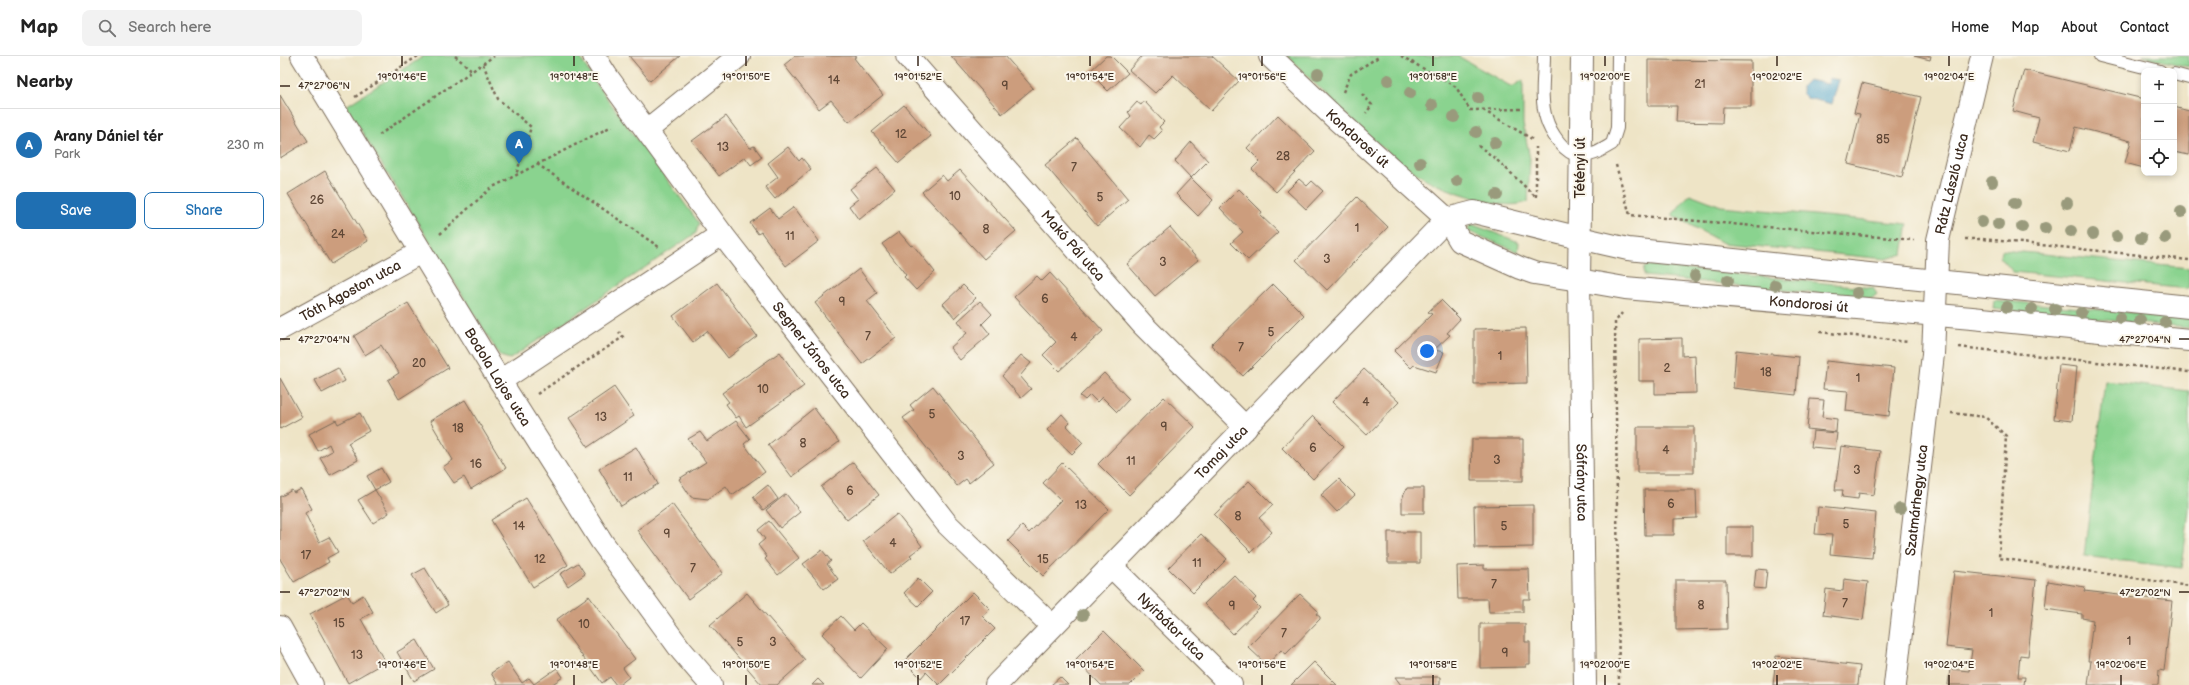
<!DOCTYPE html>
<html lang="en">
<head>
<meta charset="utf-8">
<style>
	body { margin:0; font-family:"Balsamiq Sans",sans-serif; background:#f2f2f2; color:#222 }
	.controls { position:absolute; right:12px; top:12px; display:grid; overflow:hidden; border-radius:8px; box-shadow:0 2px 6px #0003 }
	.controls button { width:36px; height:36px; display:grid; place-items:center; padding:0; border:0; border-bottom:1px solid #e0e0e0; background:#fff; color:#222; font:20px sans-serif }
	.you { position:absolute; left:1147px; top:295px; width:14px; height:14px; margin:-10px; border:3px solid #fff; border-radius:50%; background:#1a73e8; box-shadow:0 0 0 6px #1a73e833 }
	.badge { display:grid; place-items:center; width:26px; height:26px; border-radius:50%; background:#1f6fb2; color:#fff; font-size:13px; font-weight:700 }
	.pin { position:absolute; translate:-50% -33px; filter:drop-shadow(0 1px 2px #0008) }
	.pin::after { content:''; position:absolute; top:21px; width:14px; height:12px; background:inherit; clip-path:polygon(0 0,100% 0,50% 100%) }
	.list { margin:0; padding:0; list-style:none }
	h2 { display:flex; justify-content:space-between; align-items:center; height:52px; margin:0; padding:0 16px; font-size:17px }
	h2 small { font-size:13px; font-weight:400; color:#767676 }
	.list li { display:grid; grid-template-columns:26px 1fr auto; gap:12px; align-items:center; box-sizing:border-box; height:72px; padding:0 16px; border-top:1px solid #e0e0e0 }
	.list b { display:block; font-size:15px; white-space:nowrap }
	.list p { margin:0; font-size:13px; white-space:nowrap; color:#767676 }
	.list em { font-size:13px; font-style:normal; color:#767676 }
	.actions { display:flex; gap:8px; padding:12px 16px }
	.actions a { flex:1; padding:9px 0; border:1px solid #1f6fb2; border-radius:8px; text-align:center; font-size:14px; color:#1f6fb2 }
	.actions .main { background:#1f6fb2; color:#fff }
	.icon { flex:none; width:22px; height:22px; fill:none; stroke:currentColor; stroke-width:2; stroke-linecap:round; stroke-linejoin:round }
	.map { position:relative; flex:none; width:1909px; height:629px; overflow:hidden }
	header { display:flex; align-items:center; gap:24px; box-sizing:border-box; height:56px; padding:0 20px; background:#fff; border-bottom:1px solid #e0e0e0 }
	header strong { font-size:19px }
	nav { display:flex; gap:22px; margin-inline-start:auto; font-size:14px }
	.search { width:280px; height:36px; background:#f2f2f2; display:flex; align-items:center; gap:10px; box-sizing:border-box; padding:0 14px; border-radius:8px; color:#767676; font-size:15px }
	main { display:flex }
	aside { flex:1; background:#fff }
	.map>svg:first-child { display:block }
	.green { fill:#8ad38f; stroke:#627e56 }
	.water { fill:#4fa4cb; stroke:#456774 }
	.building { fill:#cc9d7d }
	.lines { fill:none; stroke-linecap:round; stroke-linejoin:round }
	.service-casing { stroke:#7a6b59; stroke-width:14 }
	.minor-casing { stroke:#7a6b59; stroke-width:24 }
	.tertiary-casing { stroke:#7a6b59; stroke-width:24 }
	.path { stroke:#7a6b59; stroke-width:2.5; stroke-dasharray:3 3; stroke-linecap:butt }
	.service { stroke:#fff; stroke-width:12 }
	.minor { stroke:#fff; stroke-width:22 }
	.tertiary { stroke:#fff; stroke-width:22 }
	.tree { fill:#999a7c }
	.ticks { fill:none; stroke:#3b2a1e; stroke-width:1.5 }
	.labels { text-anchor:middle; stroke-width:4; stroke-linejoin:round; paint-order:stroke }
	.number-label { font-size:12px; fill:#5f4736 }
	.street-label { font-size:14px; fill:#3b2a1e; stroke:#fbf7ec }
	.ticks-label { font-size:10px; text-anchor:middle; fill:#3b2a1e; stroke:#fbf7ec; stroke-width:4; stroke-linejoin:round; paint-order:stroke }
</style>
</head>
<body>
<header>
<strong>Map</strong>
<div class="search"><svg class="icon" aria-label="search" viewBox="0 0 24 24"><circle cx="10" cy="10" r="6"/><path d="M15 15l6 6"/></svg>Search here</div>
<nav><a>Home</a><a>Map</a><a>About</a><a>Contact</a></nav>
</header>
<main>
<aside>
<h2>Nearby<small></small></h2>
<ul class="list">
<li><span class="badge">A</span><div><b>Arany Dániel tér</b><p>Park</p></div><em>230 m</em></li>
</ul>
<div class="actions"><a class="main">Save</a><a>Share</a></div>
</aside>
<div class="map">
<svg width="1909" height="629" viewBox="0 0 1909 629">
	<rect width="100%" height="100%" fill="#fbf7ec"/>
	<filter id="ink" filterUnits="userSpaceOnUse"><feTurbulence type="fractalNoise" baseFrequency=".025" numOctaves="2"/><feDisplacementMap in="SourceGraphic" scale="8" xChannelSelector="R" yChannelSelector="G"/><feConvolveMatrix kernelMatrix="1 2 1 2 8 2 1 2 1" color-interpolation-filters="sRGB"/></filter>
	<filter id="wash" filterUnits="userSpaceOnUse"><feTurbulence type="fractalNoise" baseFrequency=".012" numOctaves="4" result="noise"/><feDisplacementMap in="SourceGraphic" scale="16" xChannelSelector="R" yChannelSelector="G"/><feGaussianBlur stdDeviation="0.9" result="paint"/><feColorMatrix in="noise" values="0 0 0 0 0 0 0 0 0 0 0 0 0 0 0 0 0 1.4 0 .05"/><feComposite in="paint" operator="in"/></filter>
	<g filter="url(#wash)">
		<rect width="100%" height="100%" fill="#eee4c6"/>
		<!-- green -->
		<path class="green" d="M144,0H299L315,26L419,167L416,177L230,303L220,300L66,50Z
			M1007,0H1178L1232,31L1243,24V68L1250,103L1248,146C1229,152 1213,147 1195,142C1175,136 1153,129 1136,117C1090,87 1047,38 1007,0Z
			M1861,0H1909V11Z
			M1410,138L1441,150L1628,168L1623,198L1606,203L1443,187L1392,159Z
			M1191,168L1239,186L1238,196L1188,175Z
			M1721,194L1909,212V233L1733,216L1720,201Z
			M1369,209L1593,232L1597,238L1591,243L1365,220L1363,216L1364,212Z
			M1714,244L1909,262V272L1713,253Z
			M1825,325L1909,335V453L1902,512L1804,500Z"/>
		<!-- water -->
		<path class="water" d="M1549,22L1559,24L1552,48L1527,42L1522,37V30L1528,24L1548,28Z"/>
		<g id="blocks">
			<!-- building -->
			<path class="building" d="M349,0H400L370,25Z
				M515,0H577L574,2L603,39L569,66L551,44L539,53L504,9Z
				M671,0H725L753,32L722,58Z
				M826,0H831L848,17L828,35L809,16Z
				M862,0H932L959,25L931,55L893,19L875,37L849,14Z
				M1634,0H1651L1650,4Z
				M1368,4L1471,5V51H1443L1442,67L1396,66L1397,50H1368Z
				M1744,14L1864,43V112L1845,107L1851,85L1796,71L1790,95L1753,86L1759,62L1733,55Z
				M1582,27L1641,41L1622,121L1568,108L1580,58L1574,57Z
				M0,39L28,85L0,102Z
				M864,45L884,66L879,71L882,75L874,83L869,79L860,91L840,72L851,60L848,56L857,46L861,49Z
				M624,49L651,80L619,107L592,76Z
				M1894,51L1909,55V99L1894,96Z
				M998,59L1035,95L996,136L972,113L980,105L967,92Z
				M446,60L470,92L474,90L482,101L471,109L465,101L439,120L412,85Z
				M797,82L848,143L817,170L765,109Z
				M911,86L928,105L911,122L895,105Z
				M508,91L519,105L522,102L531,113L495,143L485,131L498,121L488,107Z
				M597,112L615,133L579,164L569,150L578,143L570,133Z
				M680,114L736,175L704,203L642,136L662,119L667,125Z
				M45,115L88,185L51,208L8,138Z
				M911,122L933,144L918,160L896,138Z
				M1019,123L1027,130L1032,125L1043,135L1026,153L1007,135Z
				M959,133L982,156L980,159L998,176L968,204L951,187L963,176L940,152Z
				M1077,141L1108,171L1047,234L1016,204Z
				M514,151L539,185L506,210L481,176L478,178L470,167L490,152L498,163Z
				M890,171L918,204L875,240L847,208Z
				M619,176L631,190L633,189L655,216L636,234L624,221L626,219L602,188Z
				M579,213L597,237L587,245L616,282L582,308L535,247Z
				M770,217L823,275L779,315L763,299L776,286L734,241L757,220L762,225Z
				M437,227L477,280L448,302L427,275L413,286L393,260Z
				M993,228L1024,259L963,320L931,289Z
				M683,229L696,242L675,262L663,248Z
				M1161,244L1180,263L1167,277L1170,279L1154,294L1164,296L1156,316L1134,309L1131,312L1114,295L1152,258L1148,256Z
				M700,245L712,258L702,268L710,278L680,304L670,292L687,277L678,265Z
				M128,247L168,312L119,343L108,324L119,317L101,289L85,299L74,280Z
				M1246,272L1247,327L1194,328V273Z
				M1402,282V300L1415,299L1416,337L1375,338V325H1359V283Z
				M1456,294L1519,301L1516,339L1453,332Z
				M500,296L524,330L466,371L459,360L456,362L446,348L449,346L442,337Z
				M741,299L751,307L740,320L751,333L741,342L722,320Z
				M1546,305L1614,312L1609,360L1566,355L1568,335L1543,333Z
				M1779,309L1797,311L1792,365L1774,363Z
				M58,312L65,325L42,337L35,324Z
				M1084,313L1119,346L1087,379L1052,346Z
				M824,317L849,343L837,356L822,341L817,346L810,339L805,344L800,340Z
				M0,322L22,361L0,373Z
				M653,330L714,407L689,427L686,423L677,430L623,362L634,354L630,349Z
				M334,331L354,360L308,391L289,362Z
				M884,341L915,371L849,439L818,408Z
				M1530,343L1544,344L1542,361L1557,363L1556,376L1527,373Z
				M185,344L226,412L191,433L184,421L174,427L163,411L173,404L150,365Z
				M534,352L559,386L512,421L488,389Z
				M80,357L89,375L68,387L78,404L50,419L40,402L52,395L49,388L38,395L29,378L56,364L58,368Z
				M782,358L790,367L787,370L803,387L792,398L767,374Z
				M1033,360L1064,391L1033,423L1002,392Z
				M456,365L470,383L464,388L485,416L452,439L446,430L428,443L411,441L399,423L426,406L408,383L420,376L427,385Z
				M1357,371H1414V417H1357Z
				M1533,375L1557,377L1555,393L1531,391Z
				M1192,383H1243V425H1191Z
				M1561,390L1600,395L1594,439L1579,437L1578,443L1562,441L1563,434H1555Z
				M356,391L378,428L341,450L319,413Z
				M573,406L599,439L567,464L541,431Z
				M782,407L829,453L763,520L728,485L742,470L749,477L781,444L763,427Z
				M101,412L109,426L95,434L87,420Z
				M1059,423L1075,439L1057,456L1041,439Z
				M969,425L993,449L979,462L992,476L971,496L934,459Z
				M488,429L498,443L483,454L473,441Z
				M1127,432H1144V457H1122V443Z
				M21,433L32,453L25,457L39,486L49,481L58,496L47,502L49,506L14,526L0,503V441L12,434L14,437Z
				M95,434L109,457L93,467L78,444Z
				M1364,434H1416L1417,462L1394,463V479H1365Z
				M506,438L520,456L500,472L486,454Z
				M246,442L288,509L253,531L211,464Z
				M392,448L443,517L408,543L357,474Z
				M1253,449V491L1195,492L1194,450Z
				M1538,451L1596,457L1592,502L1550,498L1552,479L1535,478Z
				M617,458L642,490L630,499L632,501L610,518L583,485Z
				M489,465L519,502L498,519L485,503L487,501L478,489L485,483L478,474Z
				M1447,471H1473V500H1447Z
				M1108,476H1140V507H1108Z
				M921,478L947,503L913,537L888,512Z
				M542,494L551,505L547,508L558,523L544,533L523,508Z
				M298,507L305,518L288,530L280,518Z
				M1204,509V513H1249L1250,543H1243V556H1209L1208,543H1178L1177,510Z
				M145,512L168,549L156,557L132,519Z
				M1476,513L1487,514L1485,533L1474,532Z
				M1674,515L1756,524L1748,600L1740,599L1738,621H1745L1744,629H1668L1670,613L1689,615L1692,594L1666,591Z
				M954,519L976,542L973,545L980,552L953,578L924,548Z
				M638,522L652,536L638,550L624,537Z
				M1564,523L1588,526L1583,564L1543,559L1546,533L1563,535Z
				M1396,524H1446L1447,573L1396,574Z
				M1768,525L1805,531L1804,535L1892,545L1884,615L1879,614L1878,629H1808L1811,605H1808L1813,564L1802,562V558L1765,553Z
				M693,536L710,553L702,560L715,573L659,629L646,616L641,622L624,605Z
				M467,537L525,604L497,629H482L430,569Z
				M67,538L72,546L83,539L93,556L81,563L105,606L68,627L30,558Z
				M1020,538L1038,555L1036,558L1040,561V563L1006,598L1001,594L987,609L968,591Z
				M309,540L355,603L343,612L349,621L339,629H336L330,621L322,627L276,564Z
				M561,560L574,574L581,567L608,593L581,622L554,594L555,592L542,578Z
				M1200,568H1245V586H1250V608H1246V611L1200,612Z
				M824,575L864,615L850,629H821L796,603Z
				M137,584L154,613L134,625L117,596Z
				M1496,600L1580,610L1578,629H1493Z
				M228,606L242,627L249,622L254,628L277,612L283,621L271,629H218L211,617Z
				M1034,606L1057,629H1011Z
				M780,621L788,629H771Z
				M1115,621H1160V629H1121Z
				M538,623L544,629H532Z"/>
		</g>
	</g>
	<g filter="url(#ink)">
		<use href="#blocks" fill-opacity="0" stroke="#7a6b59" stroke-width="1"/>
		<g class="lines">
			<defs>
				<path id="service" d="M1264,0C1264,20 1260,43 1266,62C1270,76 1284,98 1300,100C1312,101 1323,93 1332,88L1337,72L1338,0
					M1820,0L1880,15
					M1894,18L1909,22"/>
				<g id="minor">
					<path id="s1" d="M22,0L220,325L322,486L401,594L431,629"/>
					<path id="s2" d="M314,0L326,19L442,178L667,468L772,570"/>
					<path id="s3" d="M627,0L863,269L966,372"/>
					<path id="s4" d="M990,0L1054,61L1167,163L1180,185L1240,212L1254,217L1299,224L1305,629"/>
					<path d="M367,74L459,0"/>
					<path d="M1167,163L1194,156L1300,182"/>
					<path id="s5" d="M0,273L141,196"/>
					<path d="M220,325L442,178"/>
					<path id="s6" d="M832,511L951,629"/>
					<path d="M0,571L32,629"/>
					<path id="s7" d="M716,629L1167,163"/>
					<path id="s8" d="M1615,629L1653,298L1658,184L1702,0"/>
				</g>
				<g id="tertiary">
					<path id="s9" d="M1302,0L1299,224L1345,232L1692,262L1909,284"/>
					<path d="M1300,182L1348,193L1909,251"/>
				</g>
			</defs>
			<!-- service casing -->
			<use href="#service" class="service-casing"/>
			<!-- minor casing -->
			<use href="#minor" class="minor-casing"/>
			<!-- tertiary casing -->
			<use href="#tertiary" class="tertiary-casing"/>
			<!-- path -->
			<path class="path" d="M175,0L193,15
				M1121,0L1176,31L1190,54L1244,53
				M203,8L218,43L251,71L236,119
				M1063,36L1071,18L1100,0
				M1082,38L1092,49L1086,57
				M75,41L138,0
				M1203,54L1252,83
				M99,79L214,0
				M1198,90C1219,103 1237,124 1255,140
				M257,108L379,191
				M1336,109L1350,159L1634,184
				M1256,141V91
				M160,178L211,132L332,70
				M1685,183H1702L1909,204
				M1540,276L1628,286
				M1679,291L1909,316
				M257,338L343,281L339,276
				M1671,357L1705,361L1726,380L1719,502L1909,530
				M1339,629L1335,266L1342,257"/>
			<!-- service -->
			<use href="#service" class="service"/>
			<!-- minor -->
			<use href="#minor" class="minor"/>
			<!-- tertiary -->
			<use href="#tertiary" class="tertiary"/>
		</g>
		<!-- trees -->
		<g class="tree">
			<circle cx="1038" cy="18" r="6"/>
			<circle cx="1108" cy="24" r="6"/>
			<circle cx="1130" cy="37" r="6"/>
			<circle cx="1198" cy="42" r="6"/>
			<circle cx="1152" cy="49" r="6"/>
			<circle cx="1174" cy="61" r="6"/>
			<circle cx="1196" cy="76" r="6"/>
			<circle cx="1215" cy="87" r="6"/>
			<circle cx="1140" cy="107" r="6"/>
			<circle cx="1177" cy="125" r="6"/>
			<circle cx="1712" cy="126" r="6"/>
			<circle cx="1217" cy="139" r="6"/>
			<circle cx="1735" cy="147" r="6"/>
			<circle cx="1787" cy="147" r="6"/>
			<circle cx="1901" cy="156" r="6"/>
			<circle cx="1702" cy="166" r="6"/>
			<circle cx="1718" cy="168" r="6"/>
			<circle cx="1742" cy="171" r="6"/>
			<circle cx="1765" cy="172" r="6"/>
			<circle cx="1791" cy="175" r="6"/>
			<circle cx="1813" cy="178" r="6"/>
			<circle cx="1837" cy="180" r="6"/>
			<circle cx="1861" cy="182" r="6"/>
			<circle cx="1885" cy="182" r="6"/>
			<circle cx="1415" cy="220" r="6"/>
			<circle cx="1448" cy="224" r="6"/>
			<circle cx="1495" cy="229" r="6"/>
			<circle cx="1577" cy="237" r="6"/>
			<circle cx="1727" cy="251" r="6"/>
			<circle cx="1752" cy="253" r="6"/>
			<circle cx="1775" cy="253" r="6"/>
			<circle cx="1801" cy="257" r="6"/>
			<circle cx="1840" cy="262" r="6"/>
			<circle cx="1860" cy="264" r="6"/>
			<circle cx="1885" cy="266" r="6"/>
			<circle cx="1620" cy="453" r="6"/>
			<circle cx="803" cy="559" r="6"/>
		</g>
	</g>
	<!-- ticks -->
	<path class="ticks" d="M122,0V10M294,0V10M466,0V10M638,0V10M810,0V10M982,0V10M1153,0V10M1325,0V10M1497,0V10M1669,0V10M0,30H10M0,283H10M1899,283H1909M0,536H10M1899,536H1909M122,619V629M294,619V629M466,619V629M638,619V629M810,619V629M982,619V629M1153,619V629M1325,619V629M1497,619V629M1669,619V629M1841,619V629"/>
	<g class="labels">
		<!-- number labels -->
		<g class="number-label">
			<text x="554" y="28">14</text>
			<text x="1420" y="32">21</text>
			<text x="725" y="34">9</text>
			<text x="621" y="82">12</text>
			<text x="1603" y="87">85</text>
			<text x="443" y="95">13</text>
			<text x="1003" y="104">28</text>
			<text x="794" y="115">7</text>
			<text x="675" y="144">10</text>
			<text x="820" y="145">5</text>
			<text x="37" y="148">26</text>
			<text x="1077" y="176">1</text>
			<text x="706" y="177">8</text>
			<text x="58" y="182">24</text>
			<text x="510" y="184">11</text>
			<text x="1047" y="207">3</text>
			<text x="883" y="210">3</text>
			<text x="765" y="247">6</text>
			<text x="562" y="250">9</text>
			<text x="991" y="280">5</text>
			<text x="588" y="284">7</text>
			<text x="794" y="285">4</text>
			<text x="961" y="295">7</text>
			<text x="1220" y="304">1</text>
			<text x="139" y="311">20</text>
			<text x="1387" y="316">2</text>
			<text x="1486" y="320">18</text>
			<text x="1578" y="326">1</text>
			<text x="483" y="337">10</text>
			<text x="1086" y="350">4</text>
			<text x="652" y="362">5</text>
			<text x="321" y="365">13</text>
			<text x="884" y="375">9</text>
			<text x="178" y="376">18</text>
			<text x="523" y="391">8</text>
			<text x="1033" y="396">6</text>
			<text x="1386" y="398">4</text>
			<text x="681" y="404">3</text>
			<text x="1217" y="408">3</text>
			<text x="851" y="409">11</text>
			<text x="196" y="412">16</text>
			<text x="1577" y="418">3</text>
			<text x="348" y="425">11</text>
			<text x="570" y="439">6</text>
			<text x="1391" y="452">6</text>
			<text x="801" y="453">13</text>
			<text x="958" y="464">8</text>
			<text x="1566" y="472">5</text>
			<text x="239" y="474">14</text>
			<text x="1224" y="474">5</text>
			<text x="387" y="482">9</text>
			<text x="613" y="491">4</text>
			<text x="26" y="503">17</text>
			<text x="260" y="507">12</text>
			<text x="763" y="507">15</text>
			<text x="917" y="511">11</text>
			<text x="413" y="516">7</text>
			<text x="1214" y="532">7</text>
			<text x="1565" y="551">7</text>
			<text x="1421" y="553">8</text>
			<text x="952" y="554">9</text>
			<text x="1711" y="561">1</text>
			<text x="685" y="569">17</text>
			<text x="59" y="571">15</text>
			<text x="304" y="572">10</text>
			<text x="1004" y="581">7</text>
			<text x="1849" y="589">1</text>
			<text x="460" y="590">5</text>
			<text x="493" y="590">3</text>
			<text x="1225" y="601">9</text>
			<text x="77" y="603">13</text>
		</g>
		<!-- street labels -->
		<g class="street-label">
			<text dy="5" stroke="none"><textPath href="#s4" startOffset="120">Kondorosi út</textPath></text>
			<text transform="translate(1300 112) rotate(-90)" y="5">Tétényi út</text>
			<text dy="5" stroke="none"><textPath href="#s8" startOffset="505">Rátz László utca</textPath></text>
			<text dy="5" stroke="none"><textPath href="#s3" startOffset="252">Makó Pál utca</textPath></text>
			<text dy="5" stroke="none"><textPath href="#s5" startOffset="80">Tóth Ágoston utca</textPath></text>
			<text dy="5" stroke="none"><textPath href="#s9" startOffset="455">Kondorosi út</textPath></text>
			<text dy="5" stroke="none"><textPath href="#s2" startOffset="366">Segner János utca</textPath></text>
			<text dy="5" stroke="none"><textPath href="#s1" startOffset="376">Bodola Lajos utca</textPath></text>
			<text dy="5" stroke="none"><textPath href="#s7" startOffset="324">Tomaj utca</textPath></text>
			<text dy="5" stroke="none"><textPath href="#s4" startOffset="595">Sáfrány utca</textPath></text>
			<text dy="5" stroke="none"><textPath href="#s8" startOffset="186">Szatmárhegy utca</textPath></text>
			<text dy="5" stroke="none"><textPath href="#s6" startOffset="84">Nyírbátor utca</textPath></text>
		</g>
	</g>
	<g class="ticks-label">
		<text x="122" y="24">19°01'46"E</text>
		<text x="294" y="24">19°01'48"E</text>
		<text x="466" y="24">19°01'50"E</text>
		<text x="638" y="24">19°01'52"E</text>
		<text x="810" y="24">19°01'54"E</text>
		<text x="982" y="24">19°01'56"E</text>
		<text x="1153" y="24">19°01'58"E</text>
		<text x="1325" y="24">19°02'00"E</text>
		<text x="1497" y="24">19°02'02"E</text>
		<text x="1669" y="24">19°02'04"E</text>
		<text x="44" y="33">47°27'06"N</text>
		<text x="44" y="287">47°27'04"N</text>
		<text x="1865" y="287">47°27'04"N</text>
		<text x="44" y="540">47°27'02"N</text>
		<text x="1865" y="540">47°27'02"N</text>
		<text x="122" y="612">19°01'46"E</text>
		<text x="294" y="612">19°01'48"E</text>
		<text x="466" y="612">19°01'50"E</text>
		<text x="638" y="612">19°01'52"E</text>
		<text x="810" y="612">19°01'54"E</text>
		<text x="982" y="612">19°01'56"E</text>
		<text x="1153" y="612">19°01'58"E</text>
		<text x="1325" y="612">19°02'00"E</text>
		<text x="1497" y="612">19°02'02"E</text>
		<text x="1669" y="612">19°02'04"E</text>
		<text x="1841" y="612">19°02'06"E</text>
	</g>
</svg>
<div class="controls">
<button>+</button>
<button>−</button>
<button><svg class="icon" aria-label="locate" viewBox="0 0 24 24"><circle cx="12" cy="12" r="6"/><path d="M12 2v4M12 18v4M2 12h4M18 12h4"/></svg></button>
</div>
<div class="you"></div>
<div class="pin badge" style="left:239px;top:108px">A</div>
</div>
</main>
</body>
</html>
